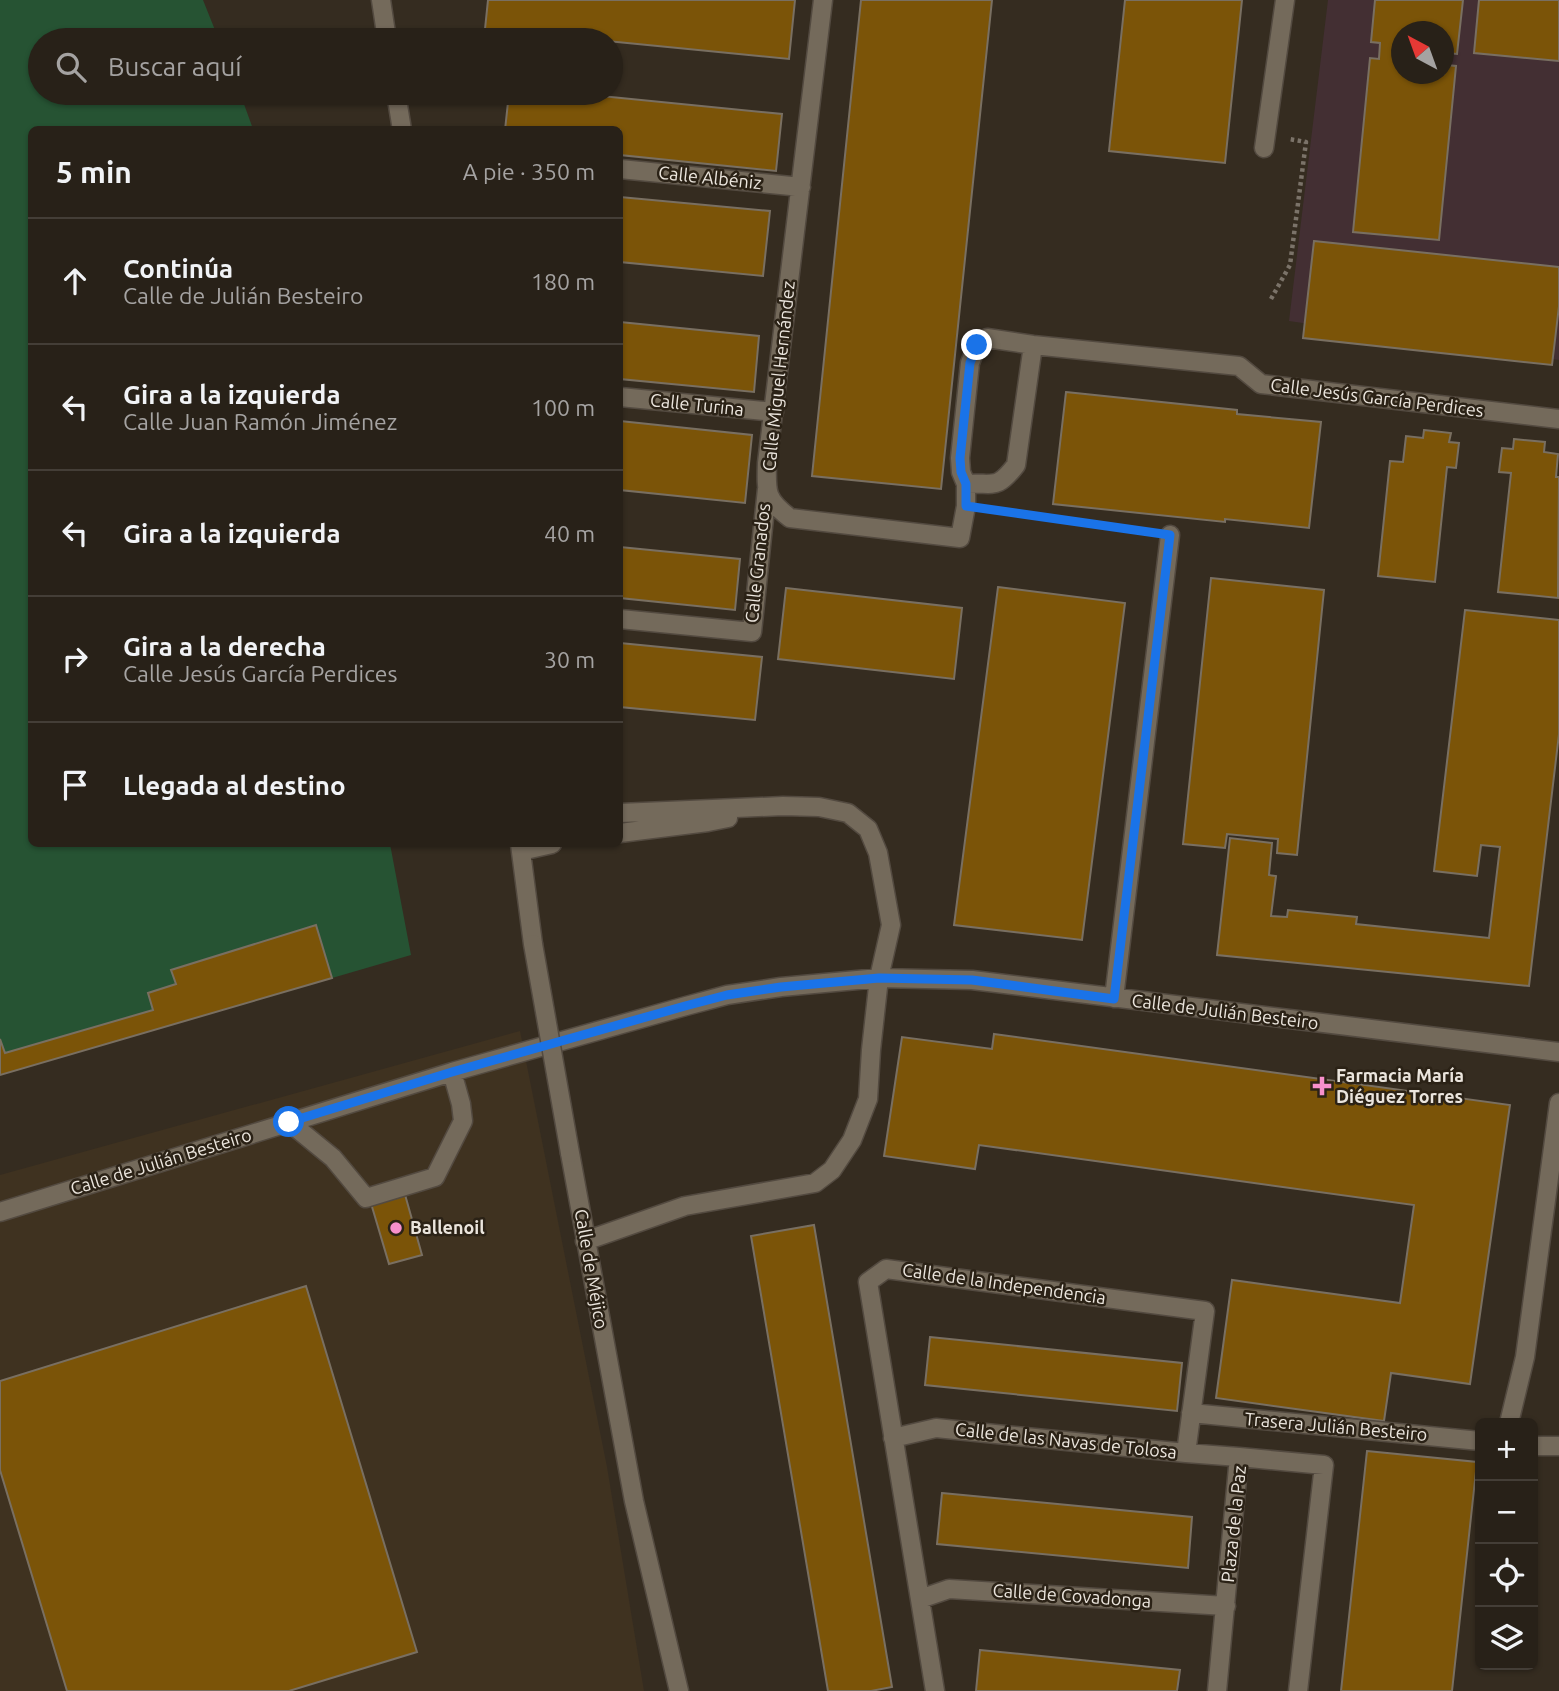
<!DOCTYPE html>
<html lang="es">
<head>
<meta charset="utf-8">
<style>
	body { margin:0; font-family:Ubuntu,sans-serif; background:#302921; color:#f1f3f6 }
	.controls { position:absolute; right:21px; bottom:21px; display:grid; overflow:hidden; border-radius:10px; box-shadow:0 2px 5px #0004 }
	.controls button { width:63px; height:63px; display:grid; place-items:center; padding:0; border:0; border-bottom:2px solid #443e37; background:#282118; color:#f1f3f6; font:35px sans-serif }
	.compass { position:absolute; left:1391px; top:21px; width:63px; height:63px; border-radius:50%; background:#282118; box-shadow:0 2px 5px #0004; rotate:319deg }
	.stop { position:absolute; width:21px; height:21px; margin:-16px; border:5px solid #1a73e8; border-radius:50%; background:#fff }
	.stop.end { background:#1a73e8; border-color:#fff; box-shadow:0 2px 7px #0008 }
	.list { margin:0; padding:0; list-style:none }
	h2 { display:flex; justify-content:space-between; align-items:center; height:91px; margin:0; padding:0 28px; font-size:30px }
	h2 small { font-size:23px; font-weight:400; color:#a5a3a2 }
	.list li { display:grid; grid-template-columns:46px 1fr auto; gap:21px; align-items:center; box-sizing:border-box; height:126px; padding:0 28px; border-top:2px solid #443e37 }
	.list b { display:block; font-size:26px; white-space:nowrap }
	.list p { margin:0; font-size:23px; white-space:nowrap; color:#a5a3a2 }
	.list em { font-size:23px; font-style:normal; color:#a5a3a2 }
	.icon { flex:none; width:38px; height:38px; fill:none; stroke:currentColor; stroke-width:2; stroke-linecap:round; stroke-linejoin:round }
	.map { position:relative; flex:none; width:1559px; height:1691px; overflow:hidden }
	.search { position:absolute; background:#282118; box-shadow:0 2px 5px #0004; left:28px; top:28px; width:595px; height:77px; display:flex; align-items:center; gap:18px; box-sizing:border-box; padding:0 24px; border-radius:38px; color:#a5a3a2; font-size:26px }
	.panel { position:absolute; background:#282118; box-shadow:0 2px 5px #0004; left:28px; top:126px; width:595px; height:721px; border-radius:10px }
	.map>svg:first-child { display:block }
	.built { fill:#3f3220 }
	.education { fill:#432f33; fill-rule:evenodd }
	.green { fill:#265333 }
	.building { fill:#7b5408; stroke:#796f61; stroke-width:2; fill-rule:evenodd }
	.lines { fill:none; stroke-linecap:round; stroke-linejoin:round }
	.minor-casing { stroke:#534a40; stroke-width:21 }
	.path { stroke:#7b7369; stroke-width:4.5; stroke-dasharray:3.5 3.5; stroke-linecap:butt }
	.minor { stroke:#746a5b; stroke-width:18 }
	.minor-bridge-casing { stroke:#534a40; stroke-width:21; stroke-linecap:butt }
	.minor-bridge { stroke:#746a5b; stroke-width:18 }
	.route { stroke:#1a73e8; stroke-width:9 }
	.poi-dot { fill:#f890cc; stroke:#2b2216; stroke-width:2.5 }
	.labels { text-anchor:middle; stroke-width:5; stroke-linejoin:round; paint-order:stroke }
	.street-label { font-size:18px; fill:#ebe5dd; stroke:#2b2216 }
	.poi-label { font-size:18px; font-weight:bold; fill:#ebe5dd; stroke:#2b2216; text-anchor:start }
</style>
</head>
<body>
<div class="map">
<svg width="1559" height="1691" viewBox="0 0 1559 1691">
	<rect width="100%" height="100%" fill="#352c20"/>
	<!-- built -->
	<path class="built" d="M520,1031L607,1467L644,1691H0V1175Z"/>
	<!-- education -->
	<path class="education" d="M1328,0H1559V360L1289,321ZM1402,32H1444V74H1402Z"/>
	<!-- green -->
	<path class="green" d="M0,0H203L219,40H40V93H240L253,129L32,130V844H390L411,955L0,1075Z"/>
	<!-- building -->
	<path class="building" d="M488,0H795L789,59L485,29Z
		M861,0H992L941,489L812,476Z
		M1125,0H1242L1225,163L1109,151Z
		M1375,0H1463L1457,54L1448,53L1447,65L1456,66L1439,240L1353,232L1370,58L1379,59L1380,43L1371,42ZM1402,32H1444V74H1402Z
		M1479,0H1559V61L1474,53Z
		M509,93H571L782,114L776,171L620,155V130H505Z
		M620,197L770,211L763,276L620,262Z
		M1314,241L1559,267V306L1552,365L1303,338Z
		M620,322L759,336L754,392L620,379Z
		M1066,392L1237,410V414L1321,422L1309,528L1225,519V522L1053,504Z
		M620,421L752,435L745,503L620,490Z
		M1424,430L1451,433L1449,442L1459,443L1456,468L1447,467L1435,582L1378,576L1390,461L1403,462L1406,436L1423,438Z
		M1514,439L1545,442L1544,452L1558,454L1556,477H1559L1558,598L1498,592L1511,473L1499,472L1502,448L1513,449Z
		M620,547L740,559L735,610L620,598Z
		M1211,578L1324,590L1297,855L1277,853L1278,839L1227,834L1225,848L1183,844Z
		M998,587L1125,603L1082,940L954,925Z
		M786,588L962,608L954,679L778,659Z
		M1465,610L1559,620V734L1529,986L1217,955L1230,838L1272,843L1269,875L1276,876L1271,916L1287,917L1288,910L1357,917L1356,924L1489,938L1500,847L1481,845L1477,876L1434,871Z
		M620,643L762,657L755,720L620,707Z
		M316,925L332,978L0,1075V1039L5,1053L153,1010L148,993L176,984L171,970Z
		M994,1034L1510,1105L1470,1384L1391,1373L1384,1421L1216,1398L1232,1280L1400,1303L1414,1205L979,1145L975,1169L884,1156L902,1037L992,1049Z
		M404,1191L422,1255L389,1264L370,1200Z
		M814,1225L892,1687L871,1691H828L751,1236Z
		M306,1286L417,1652L289,1691H67L0,1470V1381Z
		M930,1337L1182,1363L1177,1411L925,1385Z
		M1367,1451L1477,1462L1452,1691H1341Z
		M942,1493L1192,1517L1188,1568L937,1544Z
		M980,1650L1180,1670L1177,1691H976Z"/>
	<g class="lines">
		<defs>
			<path id="minor" d="M381,0L387,40
				M823,0L767,463C766,493 766,500 790,518L960,538L966,506V484
				M396,93L402,130
				M1264,148L1285,0
				M620,169L801,187
				M1033,345L1016,465C996,491 994,482 966,484L961,472L960,458L970,363L977,345L987,338L1033,345L1239,366L1261,384L1559,419
				M620,397L774,412
				M620,619L752,632L767,489
				M620,833L708,822L728,818
				M520,844L533,944
				M521,851L552,844
				M1114,998L1170,535
				M289,1122L333,1158L366,1198L435,1177L463,1121L461,1104L452,1072
				M570,1153L634,1501L679,1691
				M0,1212L452,1072L686,1006L727,995L781,987L879,978L972,980L1559,1052
				M585,1241L685,1206L815,1183L832,1170L852,1140L868,1099L871,1050L879,978L891,925L878,853L868,829L848,813L819,807L783,806L620,813
				M1191,1413L1480,1441
				M1509,1423L1525,1357L1559,1103
				M893,1438L936,1428L1186,1453L1239,1457
				M1533,1446H1559
				M920,1599L949,1589L1226,1606
				M935,1691L868,1282L886,1269L1205,1311L1186,1453
				M1217,1691L1239,1457L1324,1465L1298,1691"/>
		</defs>
		<!-- minor casing -->
		<use href="#minor" class="minor-casing"/>
		<!-- path -->
		<path class="path" d="M1271,299L1290,265L1306,142L1289,139
			M994,510L1148,532"/>
		<!-- minor -->
		<use href="#minor" class="minor"/>
		<defs>
			<path id="minor-bridge" d="M533,944L570,1153"/>
		</defs>
		<!-- minor-bridge casing -->
		<use href="#minor-bridge" class="minor-bridge-casing"/>
		<!-- minor-bridge -->
		<use href="#minor-bridge" class="minor-bridge"/>
	</g>
	<g class="lines">
		<!-- route -->
		<path class="route" d="M289,1122L452,1072L685,1006L727,995L781,987L879,978L972,980L1114,999L1170,535L966,506V484L961,472L960,458L970,363L977,345"/>
	</g>
	<!-- markers -->
	<g class="poi-dot">
		<path d="M1318.5 1075.5h7v7h7v7h-7v7h-7v-7h-7v-7h7z"/>
		<circle cx="396" cy="1228" r="7"/>
	</g>
	<g class="labels">
		<!-- street labels -->
		<g class="street-label">
			<text transform="translate(710 178) rotate(6)" y="6">Calle Albéniz</text>
			<text transform="translate(779 376) rotate(-84)" y="6">Calle Miguel Hernández</text>
			<text transform="translate(1377 398) rotate(7)" y="6">Calle Jesús García Perdices</text>
			<text transform="translate(697 405) rotate(6)" y="6">Calle Turina</text>
			<text transform="translate(758 563) rotate(-84)" y="6">Calle Granados</text>
			<text transform="translate(1225 1012) rotate(7)" y="6">Calle de Julián Besteiro</text>
			<text transform="translate(161 1162) rotate(-17)" y="6">Calle de Julián Besteiro</text>
			<text transform="translate(591 1269) rotate(80)" y="6">Calle de Méjico</text>
			<text transform="translate(1004 1284) rotate(8)" y="6">Calle de la Independencia</text>
			<text transform="translate(1336 1427) rotate(5)" y="6">Trasera Julián Besteiro</text>
			<text transform="translate(1066 1441) rotate(6)" y="6">Calle de las Navas de Tolosa</text>
			<text transform="translate(1234 1524) rotate(-84)" y="6">Plaza de la Paz</text>
			<text transform="translate(1072 1596) rotate(4)" y="6">Calle de Covadonga</text>
		</g>
		<!-- poi labels -->
		<g class="poi-label">
			<text x="1336" y="1082">Farmacia María<tspan x="1336" dy="21">Diéguez Torres</tspan></text>
			<text x="410" y="1234">Ballenoil</text>
		</g>
	</g>
</svg>
<div class="controls">
<button>+</button>
<button>−</button>
<button><svg class="icon" aria-label="locate" viewBox="0 0 24 24"><circle cx="12" cy="12" r="6"/><path d="M12 2v4M12 18v4M2 12h4M18 12h4"/></svg></button>
<button><svg class="icon" aria-label="layers" viewBox="0 0 24 24"><path d="M12 4l9 5-9 5-9-5zM3 14l9 5 9-5"/></svg></button>
</div>
<svg class="compass" viewBox="-18 -18 36 36"><path d="M0-13l5 13h-10z" fill="#e53935"/><path d="M0 13l5-13h-10z" fill="#a5a3a2"/></svg>
<div class="stop" style="left:289px;top:1122px"></div>
<div class="stop end" style="left:977px;top:345px"></div>
<div class="search"><svg class="icon" aria-label="search" viewBox="0 0 24 24"><circle cx="10" cy="10" r="6"/><path d="M15 15l6 6"/></svg>Buscar aquí</div>
<section class="panel">
<h2>5 min<small>A pie · 350 m</small></h2>
<ul class="list">
<li><svg class="icon" aria-label="ahead" viewBox="0 0 24 24"><path d="M12 20V5M6 11l6-6 6 6"/></svg><div><b>Continúa</b><p>Calle de Julián Besteiro</p></div><em>180 m</em></li>
<li><svg class="icon" aria-label="left" viewBox="0 0 24 24"><path d="M17 20v-9H6M10 6l-5 5 5 5"/></svg><div><b>Gira a la izquierda</b><p>Calle Juan Ramón Jiménez</p></div><em>100 m</em></li>
<li><svg class="icon" aria-label="left" viewBox="0 0 24 24"><path d="M17 20v-9H6M10 6l-5 5 5 5"/></svg><div><b>Gira a la izquierda</b></div><em>40 m</em></li>
<li><svg class="icon" aria-label="right" viewBox="0 0 24 24"><path d="M7 20v-9h11M14 6l5 5-5 5"/></svg><div><b>Gira a la derecha</b><p>Calle Jesús García Perdices</p></div><em>30 m</em></li>
<li><svg class="icon" aria-label="arrive" viewBox="0 0 24 24"><path d="M6 21V4h12l-3 4 3 4H6"/></svg><div><b>Llegada al destino</b></div></li>
</ul>
</section>
</div>
</body>
</html>
